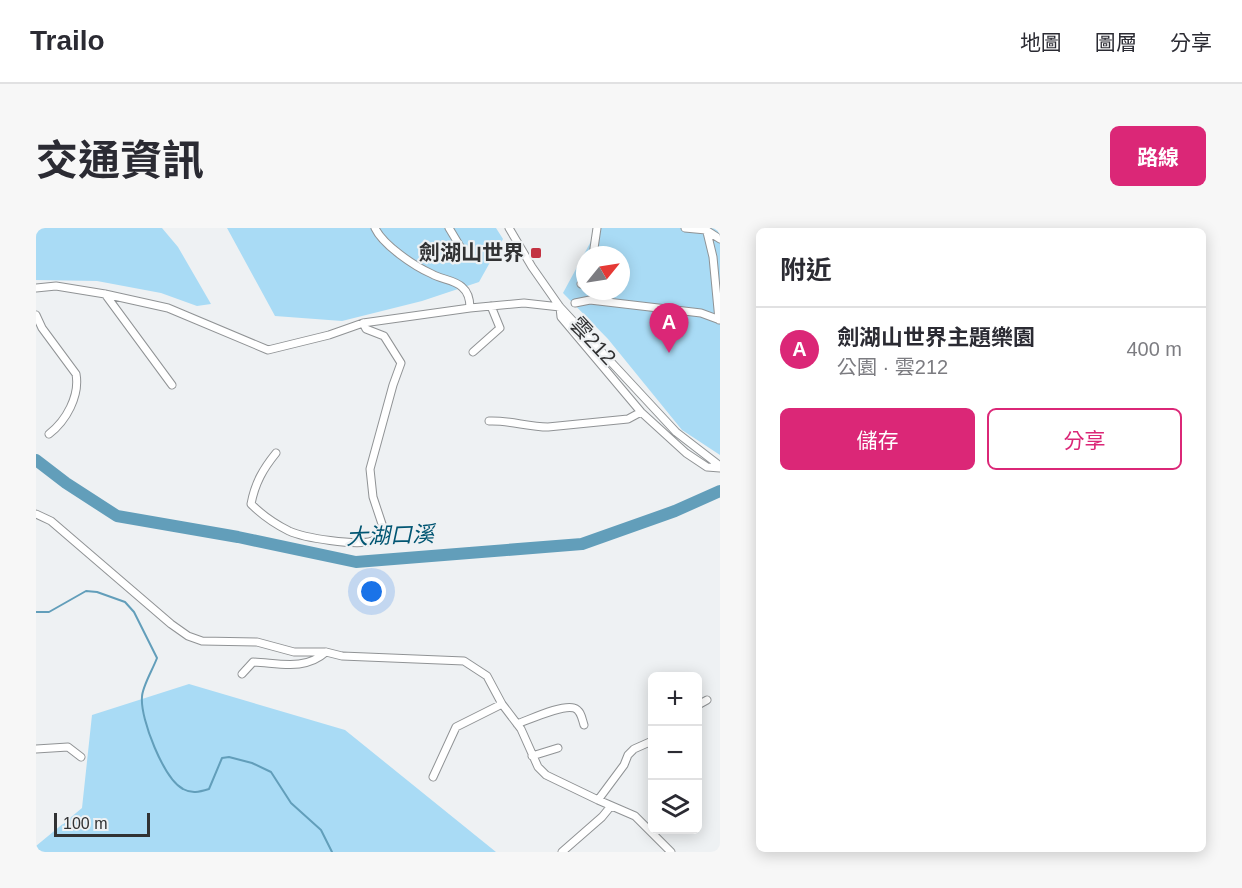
<!DOCTYPE html>
<html lang="zh-TW">
<head>
<meta charset="utf-8">
<style>
	body { margin:0; font-family:Helvetica,"Noto Sans TC",sans-serif; background:#f7f7f7; color:#2b2b33 }
	.controls { position:absolute; right:18px; bottom:18px; display:grid; overflow:hidden; border-radius:9px; box-shadow:0 3px 15px #0003 }
	.controls button { width:54px; height:54px; display:grid; place-items:center; padding:0; border:0; border-bottom:2px solid #e1e1e2; background:#fff; color:#2b2b33; font:30px sans-serif }
	.compass { position:absolute; left:540px; top:18px; width:54px; height:54px; border-radius:50%; background:#fff; box-shadow:0 3px 15px #0003; rotate:60deg }
	.scale { position:absolute; left:18px; bottom:15px; width:96px; box-sizing:border-box; padding-left:6px; border:3px solid #313233; border-top:0; font-size:16px; line-height:21px; white-space:nowrap; color:#313233; -webkit-text-stroke:4px #eef1f3; paint-order:stroke }
	.you { position:absolute; left:336px; top:364px; width:21px; height:21px; margin:-15px; border:4px solid #fff; border-radius:50%; background:#1a73e8; box-shadow:0 0 0 9px #1a73e833 }
	.badge { display:grid; place-items:center; width:39px; height:39px; border-radius:50%; background:#db2777; color:#fff; font-size:20px; font-weight:700 }
	.pin { position:absolute; translate:-50% -50px; filter:drop-shadow(0 2px 3px #0008) }
	.pin::after { content:''; position:absolute; top:32px; width:21px; height:18px; background:inherit; clip-path:polygon(0 0,100% 0,50% 100%) }
	.list { margin:0; padding:0; list-style:none }
	h2 { display:flex; justify-content:space-between; align-items:center; height:78px; margin:0; padding:0 24px; font-size:26px }
	h2 small { font-size:20px; font-weight:400; color:#7c7c81 }
	.list li { display:grid; grid-template-columns:39px 1fr auto; gap:18px; align-items:center; box-sizing:border-box; height:84px; padding:0 24px; border-top:2px solid #e1e1e2 }
	.list b { display:block; font-size:22px; white-space:nowrap }
	.list p { margin:0; font-size:20px; white-space:nowrap; color:#7c7c81 }
	.list em { font-size:20px; font-style:normal; color:#7c7c81 }
	.actions { display:flex; gap:12px; padding:18px 24px }
	.actions a { flex:1; padding:14px 0; border:2px solid #db2777; border-radius:9px; text-align:center; font-size:21px; color:#db2777 }
	.actions .main { background:#db2777; color:#fff }
	.icon { flex:none; width:33px; height:33px; fill:none; stroke:currentColor; stroke-width:2; stroke-linecap:round; stroke-linejoin:round }
	.map { position:relative; flex:none; width:684px; height:624px; overflow:hidden; border-radius:9px }
	header { display:flex; align-items:center; gap:36px; box-sizing:border-box; height:84px; padding:0 30px; background:#fff; border-bottom:2px solid #e1e1e2 }
	header strong { font-size:28px }
	nav { display:flex; gap:33px; margin-inline-start:auto; font-size:21px }
	.intro { display:flex; align-items:center; justify-content:space-between; box-sizing:border-box; height:144px; padding:0 36px }
	h1 { margin:0; font-size:42px }
	.button { padding:15px 27px; border-radius:9px; background:#db2777; color:#fff; font-size:21px; font-weight:700 }
	main { display:flex; gap:36px; padding:0 36px }
	aside { flex:1; background:#fff; border-radius:9px; box-shadow:0 3px 15px #0003 }
	.map>svg:first-child { display:block }
	.green { fill:#a9dbf5; fill-rule:evenodd }
	.lines { fill:none; stroke-linecap:round; stroke-linejoin:round }
	.stream { stroke:#629eba; stroke-width:2 }
	.river { stroke:#629eba; stroke-width:12 }
	.minor-casing { stroke:#909395; stroke-width:9 }
	.minor { stroke:#fff; stroke-width:7 }
	.poi-dot { fill:#c33342; stroke:#eef1f3; stroke-width:2 }
	.labels { text-anchor:middle; stroke-width:4.5; stroke-linejoin:round; paint-order:stroke }
	.poi-label { font-size:21px; font-weight:bold; fill:#313233; stroke:#eef1f3; text-anchor:end }
	.street-label { font-size:21px; fill:#313233; stroke:#eef1f3 }
	.water-label { font-size:22px; font-style:italic; fill:#005572; stroke:#eef1f3 }
</style>
</head>
<body>
<header>
<strong>Trailo</strong>
<nav><a>地圖</a><a>圖層</a><a>分享</a></nav>
</header>
<div class="intro"><h1>交通資訊</h1><a class="button">路線</a></div>
<main>
<div class="map">
<svg width="684" height="624" viewBox="0 0 684 624">
	<rect width="100%" height="100%" fill="#eef1f3"/>
	<!-- green -->
	<path class="green" d="M0,0H126L142,19L175,76L161,78L125,65L61,53L0,52Z
		M191,0H460L467,11L443,54L386,73L306,93L239,88Z
		M560,0H684V227L646,202L572,111L527,65L560,4ZM549,27H585V63H549Z
		M153,456L309,502L460,624H0V618L46,580L56,487Z"/>
	<g class="lines">
		<!-- stream -->
		<path class="stream" d="M0,384H13L50,363L61,364L89,374L98,384L121,430C117,441 106,459 106,469C104,491 128,551 147,561C156,566 163,564 173,561L186,530L193,529L216,535L235,544L255,575L285,602L296,624"/>
		<!-- river -->
		<path class="river" d="M0,232L30,255L81,288L202,309L320,334L546,316L639,283L684,263"/>
		<defs>
			<path id="minor" d="M339,0C347,17 378,38 396,46C404,51 419,52 426,59C432,64 434,73 434,80
				M413,0L425,20
				M473,0L496,39L524,79L640,204L684,238
				M649,0L670,2L684,11
				M670,0L677,29L683,92
				M557,27L561,0
				M545,56L549,49
				M0,60L20,58L69,66L132,80L232,122L293,107L327,95L434,80L488,75L524,79
				M69,66L136,157
				M539,75L554,72L665,85L684,92
				M524,79L525,89L605,184L650,225L671,239L684,240
				M0,87L6,100L40,146C44,168 30,193 13,206
				M437,124L464,100L455,78
				M453,193C473,192 492,199 512,199L592,191L605,184
				M240,225C227,241 219,255 215,276C226,287 239,296 253,303C268,310 320,318 336,313C342,311 344,305 347,299L337,269L334,241L357,157L365,135L348,108L330,101L327,95
				M0,286L15,293L135,396L152,408L166,413L221,414L258,424H290L306,428L428,433L451,448L466,476L485,501L502,539L510,547L562,572L599,588L635,624
				M206,446L217,434C243,435 269,443 290,424
				M662,477L671,472
				M481,496C493,492 526,476 538,480C545,482 546,491 548,497
				M0,521L32,519L45,529
				M496,528L522,520
				M397,549L420,499L466,476
				M562,572L588,537L592,527L598,521L616,513
				M526,624L566,589L575,578"/>
		</defs>
		<!-- minor casing -->
		<use href="#minor" class="minor-casing"/>
		<!-- minor -->
		<use href="#minor" class="minor"/>
	</g>
	<!-- markers -->
	<rect class="poi-dot" x="494" y="19" width="12" height="12" rx="3"/>
	<g class="labels">
		<!-- poi labels -->
		<g class="poi-label">
			<text x="488" y="32">劍湖山世界</text>
		</g>
		<!-- street labels -->
		<g class="street-label">
			<text transform="translate(557 113) rotate(47)" y="7">雲212</text>
		</g>
		<!-- water labels -->
		<g class="water-label">
			<text transform="translate(354 307) rotate(-2)" y="8">大湖口溪</text>
		</g>
	</g>
</svg>
<div class="controls">
<button>+</button>
<button>−</button>
<button><svg class="icon" aria-label="layers" viewBox="0 0 24 24"><path d="M12 4l9 5-9 5-9-5zM3 14l9 5 9-5"/></svg></button>
</div>
<svg class="compass" viewBox="-18 -18 36 36"><path d="M0-13l5 13h-10z" fill="#e53935"/><path d="M0 13l5-13h-10z" fill="#7c7c81"/></svg>
<div class="scale">100 m</div>
<div class="you"></div>
<div class="pin badge" style="left:633px;top:125px">A</div>
</div>
<aside>
<h2>附近<small></small></h2>
<ul class="list">
<li><span class="badge">A</span><div><b>劍湖山世界主題樂園</b><p>公園 · 雲212</p></div><em>400 m</em></li>
</ul>
<div class="actions"><a class="main">儲存</a><a>分享</a></div>
</aside>
</main>
</body>
</html>
